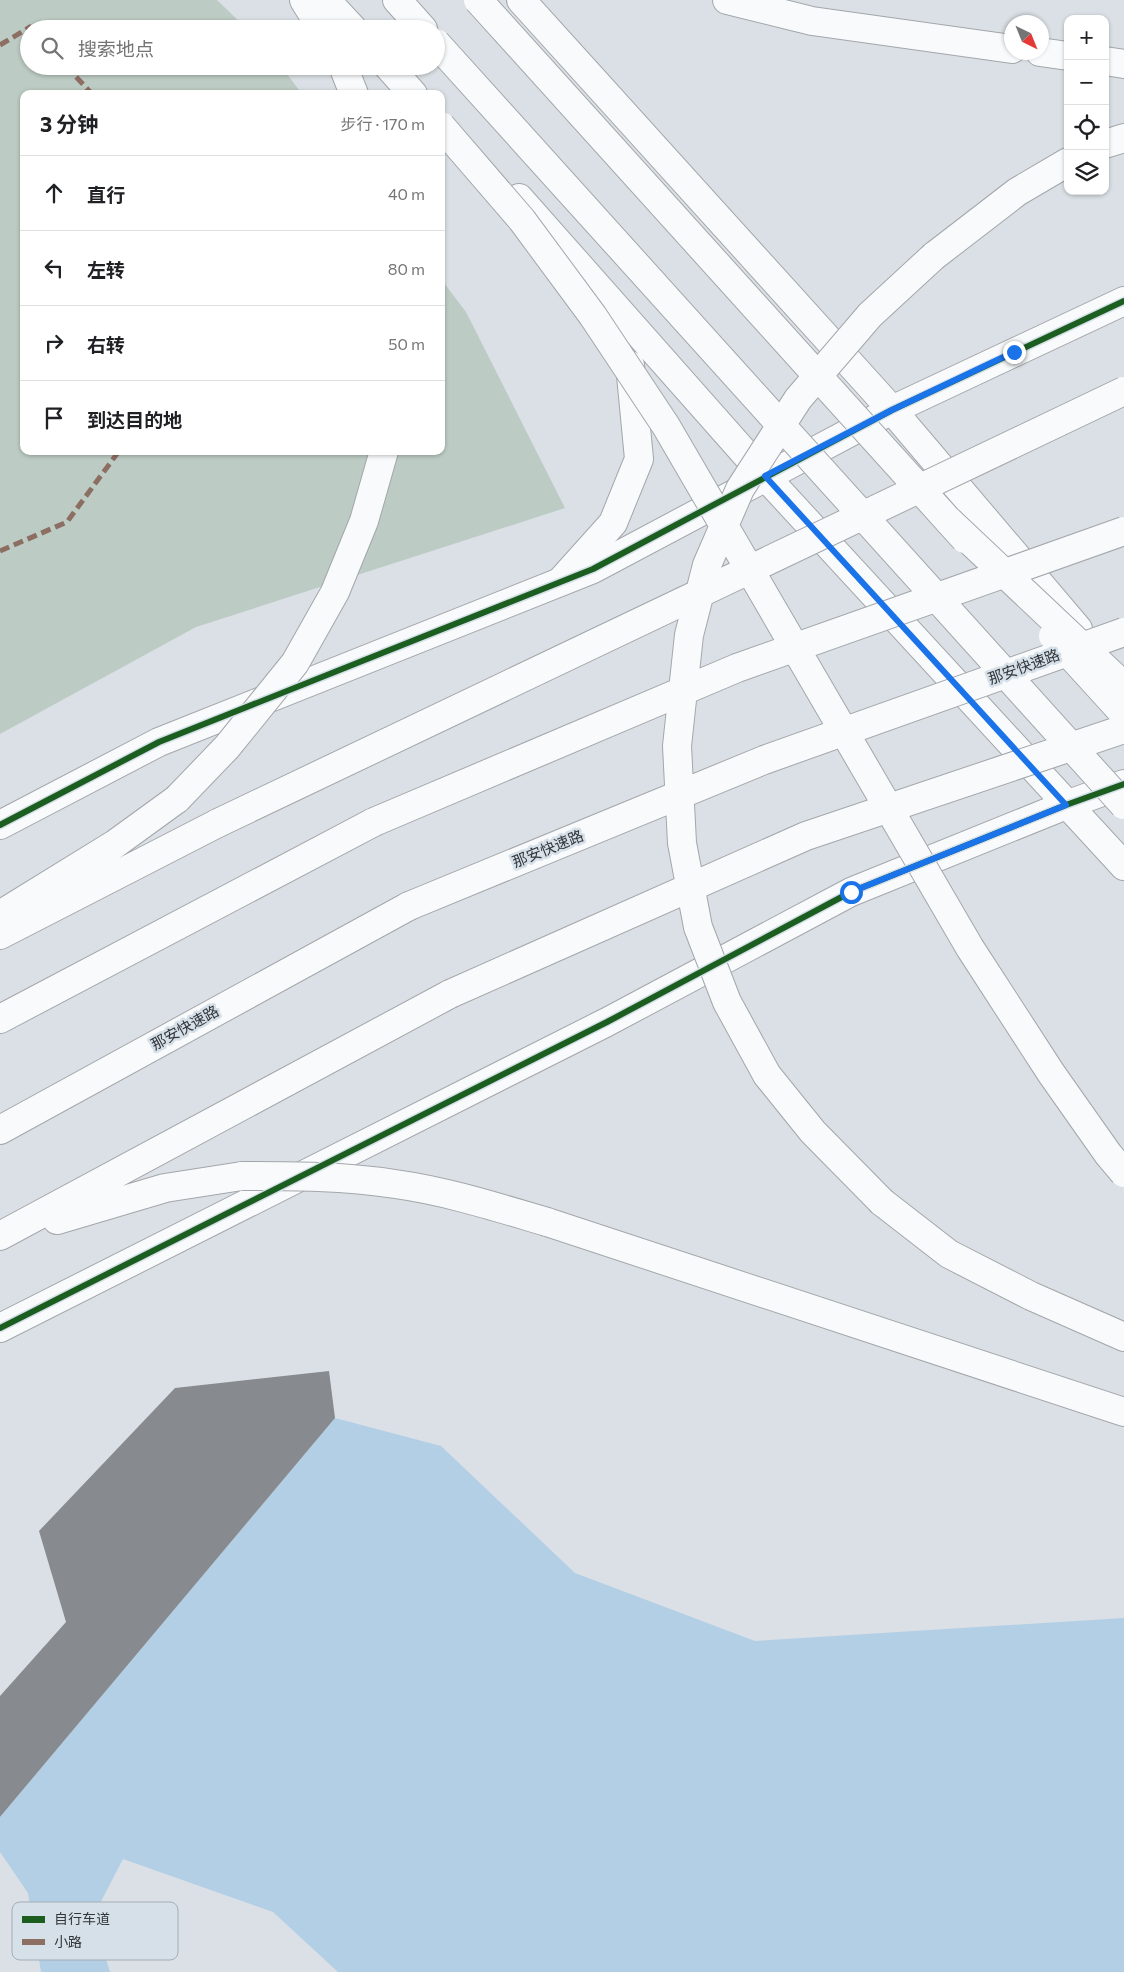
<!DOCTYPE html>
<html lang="zh">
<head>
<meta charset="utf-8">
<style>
	body { margin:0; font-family:Commissioner,"Noto Sans SC",sans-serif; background:#f2f2f2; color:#202124 }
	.controls { position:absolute; right:15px; top:15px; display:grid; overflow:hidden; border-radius:10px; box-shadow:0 1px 4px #0004 }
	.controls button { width:45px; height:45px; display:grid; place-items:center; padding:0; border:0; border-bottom:1px solid #e0e0e0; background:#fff; color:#202124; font:25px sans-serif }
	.compass { position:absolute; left:1004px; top:15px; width:45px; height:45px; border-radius:50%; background:#fff; box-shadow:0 1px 4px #0004; rotate:137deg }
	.stop { position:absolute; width:15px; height:15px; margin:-11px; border:4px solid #1a73e8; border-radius:50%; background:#fff }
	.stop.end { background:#1a73e8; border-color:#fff; box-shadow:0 1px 5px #0008 }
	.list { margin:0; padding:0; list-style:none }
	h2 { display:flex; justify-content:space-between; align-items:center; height:65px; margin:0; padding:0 20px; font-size:21px }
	h2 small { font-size:16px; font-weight:400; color:#757577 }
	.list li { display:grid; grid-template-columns:32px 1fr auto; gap:15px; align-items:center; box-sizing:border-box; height:75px; padding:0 20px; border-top:1px solid #e0e0e0 }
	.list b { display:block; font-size:19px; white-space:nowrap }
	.list em { font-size:16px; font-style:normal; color:#757577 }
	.icon { flex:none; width:28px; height:28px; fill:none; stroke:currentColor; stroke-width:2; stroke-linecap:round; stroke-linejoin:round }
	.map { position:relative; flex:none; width:1124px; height:1972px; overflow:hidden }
	.search { position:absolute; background:#fff; box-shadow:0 1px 4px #0004; left:20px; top:20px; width:425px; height:55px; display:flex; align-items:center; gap:12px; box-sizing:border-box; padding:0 18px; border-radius:28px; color:#757577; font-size:19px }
	.panel { position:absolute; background:#fff; box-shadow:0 1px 4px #0004; left:20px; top:90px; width:425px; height:365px; border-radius:10px }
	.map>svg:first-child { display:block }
	.green { fill:#bccbc3 }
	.water { fill:#b3cfe5 }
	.building { fill:#878b8f }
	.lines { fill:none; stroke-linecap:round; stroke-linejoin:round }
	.minor-casing { stroke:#a3a7ab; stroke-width:30 }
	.major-casing { stroke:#a3a7ab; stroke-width:30 }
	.highway-casing { stroke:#a3a7ab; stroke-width:30 }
	.minor { stroke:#f9fafb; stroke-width:28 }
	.major { stroke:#f9fafb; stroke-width:28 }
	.highway { stroke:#f9fafb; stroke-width:28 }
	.major-bridge-casing { stroke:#a3a7ab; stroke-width:30; stroke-linecap:butt }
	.highway-bridge-casing { stroke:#a3a7ab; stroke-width:30; stroke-linecap:butt }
	.major-bridge { stroke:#f9fafb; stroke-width:28 }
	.highway-bridge { stroke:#f9fafb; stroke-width:28 }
	.quiet { stroke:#8d6e63; stroke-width:5; stroke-dasharray:10 5; stroke-linecap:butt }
	.cycleway-casing { stroke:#d6e0e9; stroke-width:9 }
	.cycleway { stroke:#1b5e20; stroke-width:6 }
	.route { stroke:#1a73e8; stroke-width:6 }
	.labels { text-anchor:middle; stroke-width:5; stroke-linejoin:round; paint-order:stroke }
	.street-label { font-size:15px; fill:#323639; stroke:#d6e0e9 }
	.key { fill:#d6e0e9; stroke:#a5adb4; stroke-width:1 }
	.key-label { font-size:14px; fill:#323639 }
</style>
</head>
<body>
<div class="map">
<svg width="1124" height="1972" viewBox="0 0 1124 1972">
	<rect width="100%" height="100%" fill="#dae0e5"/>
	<!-- green -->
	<path class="green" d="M0,0H217L247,29H29V66H281L302,94H24V451H441V279L466,312L565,508L196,627L0,734Z"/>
	<!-- water -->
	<path class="water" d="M335,1418L441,1446L575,1573L755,1641L1124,1618V1972H338L273,1912L123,1859L93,1917L110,1972H41L28,1893L0,1852V1817Z"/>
	<!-- building -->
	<path class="building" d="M329,1371L335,1418L0,1817V1696L66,1622L39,1531L175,1388Z"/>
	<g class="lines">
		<defs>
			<path id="minor" d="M0,825L159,742L593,569L892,410L1124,301
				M0,1328L607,1022L851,892L1066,805L1124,784"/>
			<path id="major" d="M397,0L423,29
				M521,0L892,410L1078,629
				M519,198L765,476L1124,866
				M560,582L613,523L639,459L630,365"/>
			<path id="highway" d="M304,0L322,29
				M326,0L353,29
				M727,0L812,21L1012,49
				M1040,52L1068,56
				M1105,61L1124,64
				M343,66L354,94
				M388,66L413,94
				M1105,144L1124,138
				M934,256L1017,192L1068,162
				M0,915L115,844L177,799
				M0,935L218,823
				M0,1019L374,822
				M0,1130L409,906
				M882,1202L949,1254L1031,1296L1124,1337
				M57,1220L165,1188L242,1176
				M547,1222L1124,1412
				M0,1236L450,994"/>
		</defs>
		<!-- minor casing -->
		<use href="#minor" class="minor-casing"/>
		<!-- major casing -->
		<use href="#major" class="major-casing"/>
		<!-- highway casing -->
		<use href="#highway" class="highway-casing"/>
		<!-- minor -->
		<use href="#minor" class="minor"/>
		<!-- major -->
		<use href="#major" class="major"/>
		<!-- highway -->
		<use href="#highway" class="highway"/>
		<defs>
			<path id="major-bridge" d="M478,0L965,539
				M436,43L1124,805
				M1053,636L1124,714"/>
			<path id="highway-bridge" d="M441,126L522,220L593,316L666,426L970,948L1051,1073L1108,1154L1124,1173
				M949,521L1124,686
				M177,799L227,747L295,663L335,592L364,521L384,451
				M374,822L737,668L1124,531
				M218,823L1124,391
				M409,906L764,760L1124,632
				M450,994L806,836L1124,729
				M242,1176C293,1176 344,1176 395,1184C446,1191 496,1207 547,1222
				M882,1202L813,1132L767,1075L727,1002L698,927L682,843L677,746L689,635L707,565L740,489L798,399L870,315L934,256"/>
		</defs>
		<!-- major-bridge casing -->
		<use href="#major-bridge" class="major-bridge-casing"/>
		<!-- highway-bridge casing -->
		<use href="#highway-bridge" class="highway-bridge-casing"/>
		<!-- major-bridge -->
		<use href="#major-bridge" class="major-bridge"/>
		<!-- highway-bridge -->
		<use href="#highway-bridge" class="highway-bridge"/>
		<!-- quiet -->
		<path class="quiet" d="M0,45L30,27L31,29
			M66,66L92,94
			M0,551L67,522L119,451"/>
		<defs>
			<path id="cycleway" d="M0,825L159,742L593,569L892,410L1124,301
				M0,1328L607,1022L851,892L1066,805L1124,784"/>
		</defs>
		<!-- cycleway casing -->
		<use href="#cycleway" class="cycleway-casing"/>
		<!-- cycleway -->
		<use href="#cycleway" class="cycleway"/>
	</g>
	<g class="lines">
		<!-- route -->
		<path class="route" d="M851,892L1066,805L765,476L892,410L1014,352"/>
	</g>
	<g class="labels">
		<!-- street labels -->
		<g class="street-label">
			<text transform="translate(1024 667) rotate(-20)" y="5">那安快速路</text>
			<text transform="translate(548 849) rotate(-22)" y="5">那安快速路</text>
			<text transform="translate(185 1028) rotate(-29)" y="5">那安快速路</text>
		</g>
	</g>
	<!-- legend -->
	<rect x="12" y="1902" width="166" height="58" rx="8" class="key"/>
	<rect x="22" y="1916" width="23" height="7" fill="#1b5e20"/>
	<rect x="22" y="1939" width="23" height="6" fill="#8d6e63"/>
	<g class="key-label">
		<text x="54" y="1924">自行车道</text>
		<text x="54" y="1947">小路</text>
	</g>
</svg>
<div class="controls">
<button>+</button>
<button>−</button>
<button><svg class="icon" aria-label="locate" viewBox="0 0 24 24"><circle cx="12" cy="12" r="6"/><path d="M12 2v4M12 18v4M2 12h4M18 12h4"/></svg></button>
<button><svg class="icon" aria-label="layers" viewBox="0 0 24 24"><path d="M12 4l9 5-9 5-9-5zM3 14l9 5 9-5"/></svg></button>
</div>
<svg class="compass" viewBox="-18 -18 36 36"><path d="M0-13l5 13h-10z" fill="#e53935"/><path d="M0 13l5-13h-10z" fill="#757577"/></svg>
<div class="stop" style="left:851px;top:892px"></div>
<div class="stop end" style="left:1014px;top:352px"></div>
<div class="search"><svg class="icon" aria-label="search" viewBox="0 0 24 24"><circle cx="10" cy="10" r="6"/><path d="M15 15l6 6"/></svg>搜索地点</div>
<section class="panel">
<h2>3 分钟<small>步行 · 170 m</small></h2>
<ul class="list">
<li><svg class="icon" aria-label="ahead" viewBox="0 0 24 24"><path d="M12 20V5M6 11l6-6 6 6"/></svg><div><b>直行</b></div><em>40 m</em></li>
<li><svg class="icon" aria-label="left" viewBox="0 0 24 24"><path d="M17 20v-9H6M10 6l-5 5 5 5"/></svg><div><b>左转</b></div><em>80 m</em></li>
<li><svg class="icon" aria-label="right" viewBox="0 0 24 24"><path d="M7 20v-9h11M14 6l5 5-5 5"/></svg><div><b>右转</b></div><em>50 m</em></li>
<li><svg class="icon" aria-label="arrive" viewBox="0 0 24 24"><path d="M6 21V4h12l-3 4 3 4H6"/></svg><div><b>到达目的地</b></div></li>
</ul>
</section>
</div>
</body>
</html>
